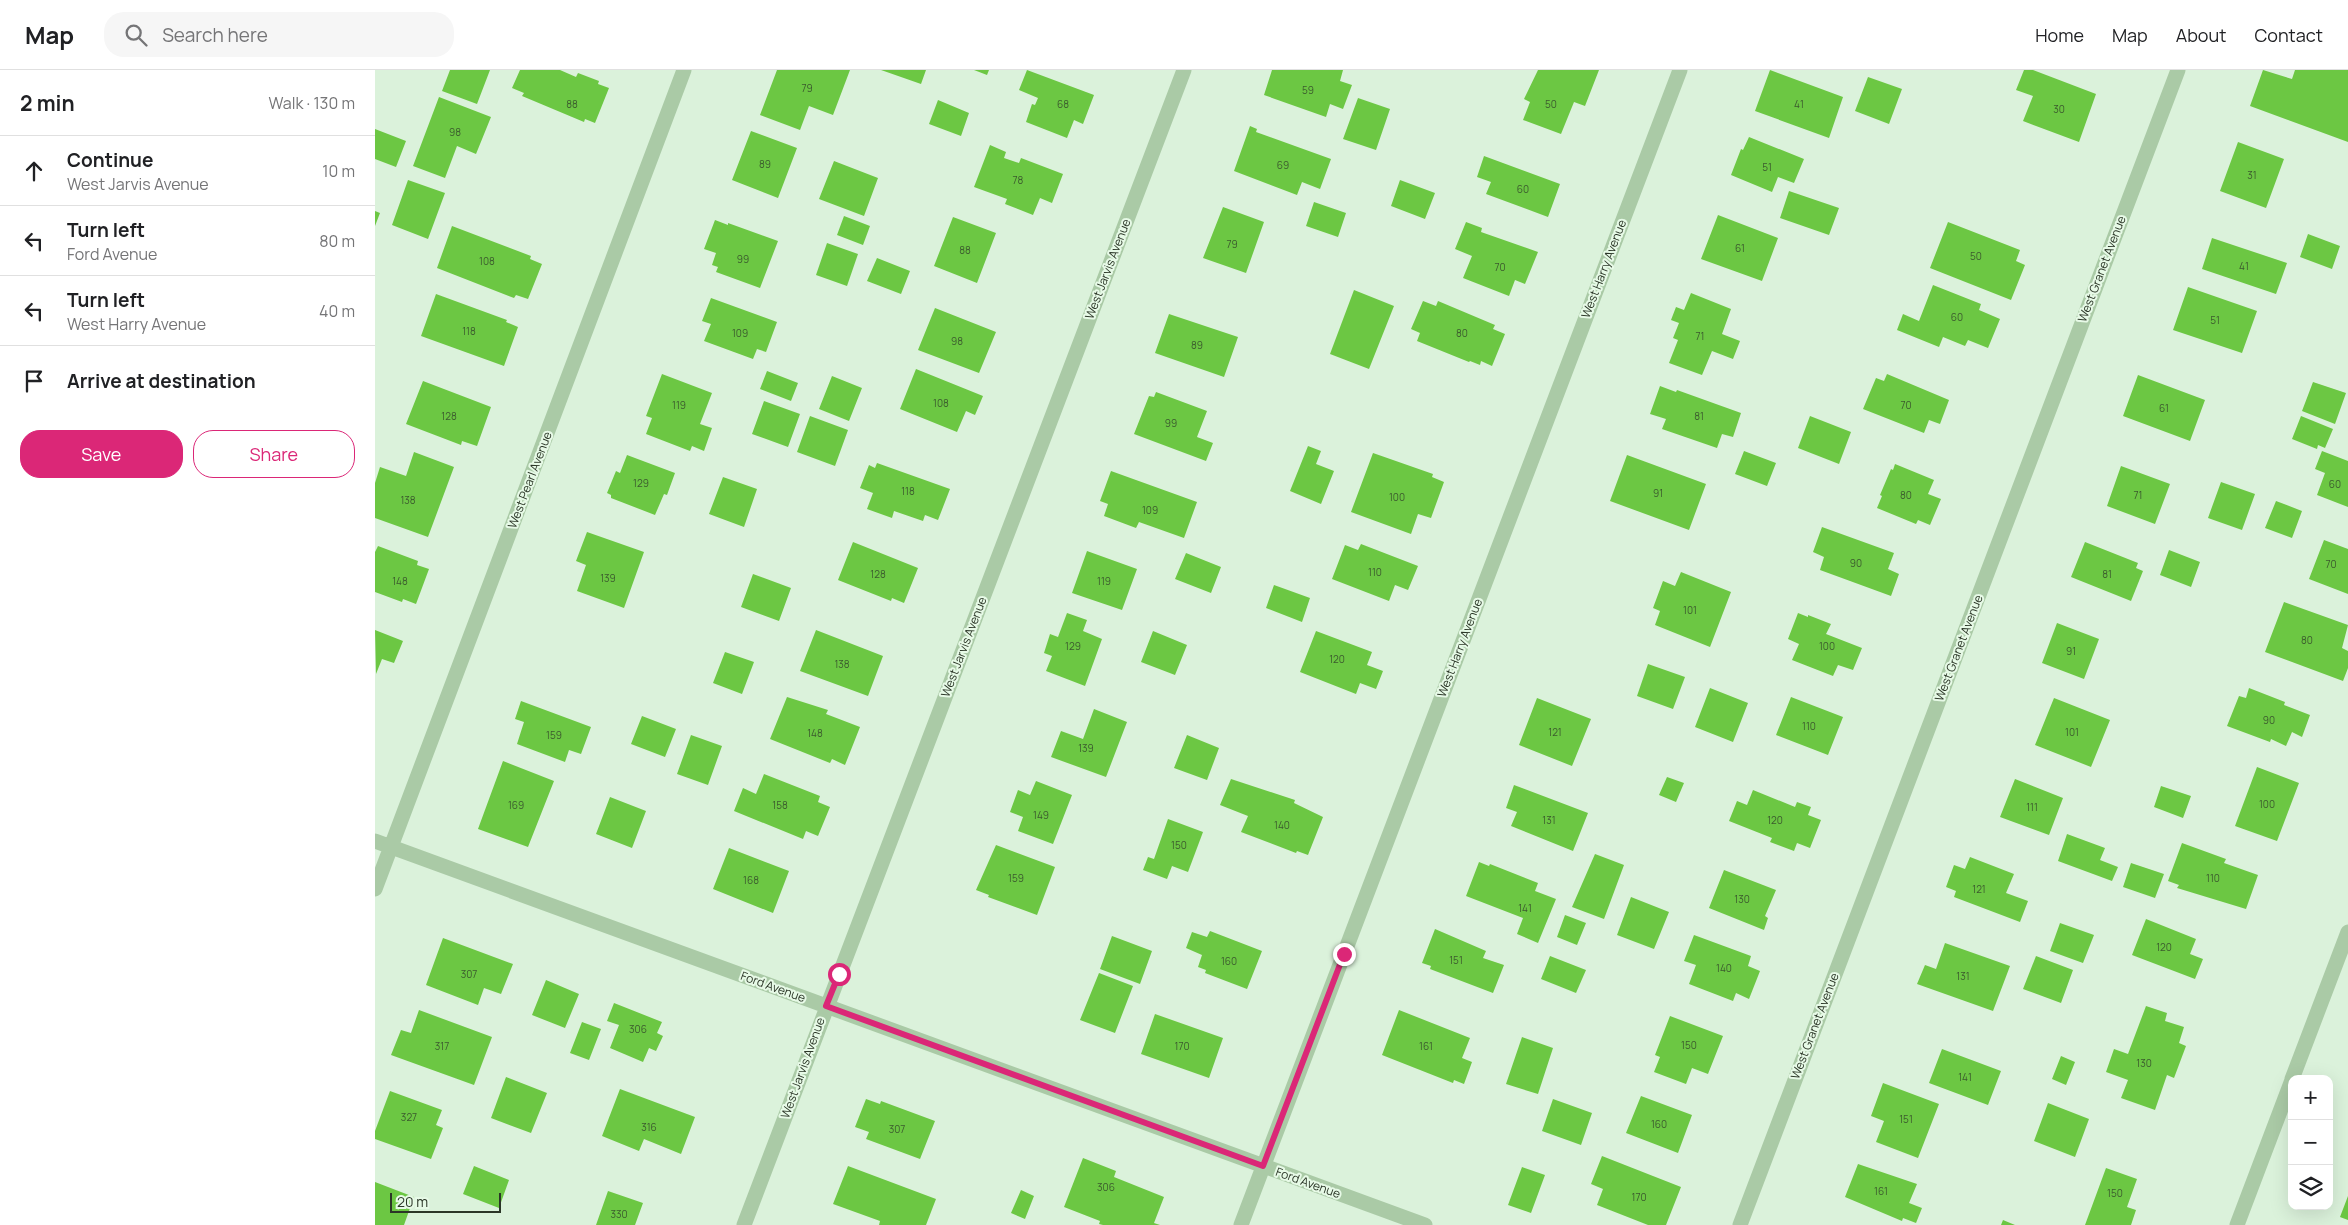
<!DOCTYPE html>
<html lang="en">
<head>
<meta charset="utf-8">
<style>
	body { margin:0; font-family:Manrope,sans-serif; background:#f6f6f6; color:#202124 }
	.controls { position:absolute; right:15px; bottom:15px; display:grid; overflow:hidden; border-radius:10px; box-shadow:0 5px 20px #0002 }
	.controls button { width:45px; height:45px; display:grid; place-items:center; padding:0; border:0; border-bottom:1px solid #e0e0e0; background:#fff; color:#202124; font:25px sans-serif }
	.scale { position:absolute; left:15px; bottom:12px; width:111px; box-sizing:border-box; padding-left:5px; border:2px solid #2b3627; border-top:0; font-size:14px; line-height:18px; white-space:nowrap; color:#2b3627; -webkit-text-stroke:4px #e7fae7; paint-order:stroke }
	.stop { position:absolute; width:15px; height:15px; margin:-11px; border:4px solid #db2777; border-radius:50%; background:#fff }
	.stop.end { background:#db2777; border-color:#fff; box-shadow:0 1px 5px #0008 }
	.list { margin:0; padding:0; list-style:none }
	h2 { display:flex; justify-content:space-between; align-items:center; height:65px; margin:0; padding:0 20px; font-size:21px }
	h2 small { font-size:16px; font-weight:400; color:#757577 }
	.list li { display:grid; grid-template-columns:32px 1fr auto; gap:15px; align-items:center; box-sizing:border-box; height:70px; padding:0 20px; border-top:1px solid #e0e0e0 }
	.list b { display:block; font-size:19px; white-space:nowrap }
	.list p { margin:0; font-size:16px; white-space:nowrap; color:#757577 }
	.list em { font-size:16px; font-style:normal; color:#757577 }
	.actions { display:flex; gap:10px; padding:15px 20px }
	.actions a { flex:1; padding:11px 0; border:1px solid #db2777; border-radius:20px; text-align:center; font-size:18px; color:#db2777 }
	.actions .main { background:#db2777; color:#fff }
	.icon { flex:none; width:28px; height:28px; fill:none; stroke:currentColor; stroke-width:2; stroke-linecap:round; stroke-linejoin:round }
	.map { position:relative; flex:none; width:1973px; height:1155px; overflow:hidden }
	header { display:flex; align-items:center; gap:30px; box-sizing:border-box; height:70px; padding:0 25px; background:#fff; border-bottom:1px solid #e0e0e0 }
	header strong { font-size:24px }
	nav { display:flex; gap:28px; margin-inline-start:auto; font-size:18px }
	.search { width:350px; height:45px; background:#f6f6f6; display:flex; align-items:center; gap:12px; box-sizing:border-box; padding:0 18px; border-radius:20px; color:#757577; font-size:19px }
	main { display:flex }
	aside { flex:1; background:#fff }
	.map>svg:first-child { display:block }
	.building { fill:#6cc743 }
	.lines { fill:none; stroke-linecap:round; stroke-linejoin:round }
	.street { stroke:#aacaa6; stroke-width:15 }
	.route { stroke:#db2777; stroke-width:6 }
	.labels { text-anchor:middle; stroke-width:4; stroke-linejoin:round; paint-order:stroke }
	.number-label { font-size:10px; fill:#3b5a2e }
	.street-label { font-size:12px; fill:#2b3627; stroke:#e7fae7 }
</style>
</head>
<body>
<header>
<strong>Map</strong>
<div class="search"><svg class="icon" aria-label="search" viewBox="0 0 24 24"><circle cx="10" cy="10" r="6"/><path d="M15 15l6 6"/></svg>Search here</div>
<nav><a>Home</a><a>Map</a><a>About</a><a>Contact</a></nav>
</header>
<main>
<aside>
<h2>2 min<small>Walk · 130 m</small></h2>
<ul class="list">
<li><svg class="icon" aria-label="ahead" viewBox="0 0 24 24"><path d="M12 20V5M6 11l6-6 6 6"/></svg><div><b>Continue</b><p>West Jarvis Avenue</p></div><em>10 m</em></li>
<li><svg class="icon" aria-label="left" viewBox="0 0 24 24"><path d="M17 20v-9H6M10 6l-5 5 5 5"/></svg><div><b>Turn left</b><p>Ford Avenue</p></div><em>80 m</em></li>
<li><svg class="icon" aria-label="left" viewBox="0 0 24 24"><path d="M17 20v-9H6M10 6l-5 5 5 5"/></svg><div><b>Turn left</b><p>West Harry Avenue</p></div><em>40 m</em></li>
<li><svg class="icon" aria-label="arrive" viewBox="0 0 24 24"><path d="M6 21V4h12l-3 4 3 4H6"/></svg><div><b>Arrive at destination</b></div></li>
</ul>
<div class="actions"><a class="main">Save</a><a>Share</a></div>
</aside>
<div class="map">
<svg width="1973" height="1155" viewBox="0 0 1973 1155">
	<rect width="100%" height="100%" fill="#dbf2db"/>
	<!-- building -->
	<path class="building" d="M75,0H115L102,34L67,21Z
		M145,0H185L201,7L203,3L224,11L223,14L234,18L220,53L210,49L209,52L147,26L149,23L137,18Z
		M402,0H475L458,45L434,36L425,60L385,45Z
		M506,0H551L546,14Z
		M599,0H614L612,5Z
		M652,0L719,25L708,54L699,50L692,68L651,52L657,34L660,35L663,28L644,20Z
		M897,0H968L965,11L977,15L968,39L955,34L951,47L889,25Z
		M1163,0H1224L1210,36L1199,32L1186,64L1148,50L1155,32L1149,29Z
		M1395,0L1468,27L1454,68L1380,41Z
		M1649,0H1658L1721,24L1704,72L1648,51L1658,26L1641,20Z
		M1888,0L1917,9L1920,0H1973V72L1875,36Z
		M1493,7L1527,19L1514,54L1480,41Z
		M64,27L116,47L101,84L82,76L70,108L38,96Z
		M983,28L1015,39L1001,80L968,69Z
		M563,30L594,43L586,66L554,54Z
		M875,56L882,59L881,62L956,89L945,119L927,112L922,125L859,101Z
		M0,59L31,71L21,97L0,89Z
		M376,61L422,78L403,128L357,110Z
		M1374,67L1429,89L1419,113L1403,107L1397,122L1356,105L1366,79L1368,80Z
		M1863,72L1909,89L1891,138L1845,121Z
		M615,75L631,82L629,88L644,93L646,88L688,104L677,133L665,128L658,145L630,134L632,129L599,117Z
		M1109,86L1185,114L1173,147L1111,124L1116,112L1102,107Z
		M459,91L503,108L489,146L444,129Z
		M33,110L70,123L53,169L17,155Z
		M1025,110L1060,123L1050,149L1016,136Z
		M1414,121L1464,138L1454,165L1405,148Z
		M939,132L971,143L963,167L931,156Z
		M848,137L889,152L871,203L828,188Z
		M0,141L5,143L0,156Z
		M1343,145L1403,168L1387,211L1326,189Z
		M469,146L495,156L488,175L462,165Z
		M578,147L621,163L602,213L559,196Z
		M340,150L353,155V153L403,171L385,218L341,202L343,197L337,195L341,183L329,179Z
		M1091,152L1107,158L1106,162L1163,182L1150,214L1140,210L1134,226L1088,208L1097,186L1080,179Z
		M1573,152L1645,180L1641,191L1650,195L1636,230L1555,198Z
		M77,156L156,186L155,189L167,194L153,229L141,225L139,228L62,198Z
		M1933,164L1965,176L1957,199L1925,187Z
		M1837,168L1912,193L1901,224L1827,199Z
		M452,173L483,184L472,216L441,205Z
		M502,188L535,201L526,224L492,211Z
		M1558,215L1606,234L1604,240L1625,249L1613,278L1593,270L1590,276L1568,267L1564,277L1522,260L1528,244L1544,251Z
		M1813,217L1882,241L1867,283L1798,260Z
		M979,220L1019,236L994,299L955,284Z
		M1316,223L1356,239L1347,264L1365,271L1358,289L1337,281L1327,305L1294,293L1303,270L1298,268L1304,253L1296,250L1301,237L1309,240Z
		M61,224L132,250L131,252L143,257L129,296L46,266Z
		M336,228L402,252L391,282L382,279L378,289L329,271L336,254L327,251Z
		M1048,231L1061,236L1063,231L1120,255L1118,259L1130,264L1117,296L1106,291L1105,295L1095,291L1094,292L1042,271L1045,263L1036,259Z
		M560,238L621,262L604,303L543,280Z
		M794,244L863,267L849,307L780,283Z
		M541,299L608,326L600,345L591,341L582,362L525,339Z
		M392,301L423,313L416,331L385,319Z
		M287,304L337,323L325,354L337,358L329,381L317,376L315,381L271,364L277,348L271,346Z
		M1512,304L1574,330L1565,354L1554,350L1549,363L1488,339L1501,308L1509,311Z
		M1763,305L1830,330L1815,371L1748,346Z
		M457,306L487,318L474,351L444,339Z
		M48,311L116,337L102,376L87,371L86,375L31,354Z
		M1938,312L1971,323L1960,354L1927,341Z
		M1285,316L1301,322L1302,320L1366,343L1358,367L1347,364L1342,378L1287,359L1291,349L1275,344Z
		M781,322L832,341L822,367L838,373L831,391L759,364L774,326L779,327Z
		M389,331L425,344L413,377L377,364Z
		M435,346L473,360L460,396L422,382Z
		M1435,346L1476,362L1464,394L1423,378Z
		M1926,346L1958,359L1950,378L1943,375L1942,379L1917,369Z
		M933,376L946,381L941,394L959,401L946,434L915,421Z
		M1369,381L1401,393L1392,416L1360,404Z
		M1947,381L1973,391V437L1942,425L1950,403L1940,399Z
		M39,382L79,397L53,467L0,448V413L5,397L31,406Z
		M998,383L1058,404L1057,407L1069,412L1056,448L1043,444L1036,464L976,442Z
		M252,385L300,403L292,425L289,424L280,445L236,428V425L232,423L241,401L245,403Z
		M1252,385L1331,414L1314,460L1235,431Z
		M502,393L575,419L563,450L550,445L548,451L519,441L517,448L492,439L498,423L485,418L494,395L500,398Z
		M1520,394L1559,410L1553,424L1566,429L1555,455L1543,450L1541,454L1502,438L1507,426L1505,425L1516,399L1518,400Z
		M1746,396L1795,414L1780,454L1732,436Z
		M736,401L822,432L809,468L764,452L761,458L729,446L733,434L725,431Z
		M348,407L382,419L369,457L334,444Z
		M1846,412L1880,424L1867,460L1833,448Z
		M1901,431L1927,441L1917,468L1890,458Z
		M1447,457L1519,483L1513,499L1524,504L1516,526L1445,500L1449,487L1438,482Z
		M212,462L269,482L249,538L202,521L211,495L201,491Z
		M1949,470L1973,479V524L1934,509Z
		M478,472L543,498L529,533L517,528L516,531L463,510Z
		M1710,472L1763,493L1761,498L1768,501L1756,531L1696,507Z
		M986,474L1043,496L1033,520L1020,515L1014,531L957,509L970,475L983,480Z
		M3,476L43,491L42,495L54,499L41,534L28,529L27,532L0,522V482Z
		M1794,480L1825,492L1816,517L1785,505Z
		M712,481L762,499L747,540L697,523Z
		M811,483L846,497L836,523L800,509Z
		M1306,502L1356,522L1335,577L1280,555L1285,541L1278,538L1288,511L1300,516Z
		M378,504L416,518L404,551L366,537Z
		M899,515L935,528L927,552L891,538Z
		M1909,532L1973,555L1967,578L1973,581V598L1968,611L1890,582Z
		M692,543L712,550L708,561L727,569L710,616L671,601L677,586L669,583L675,564L683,567Z
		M1423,543L1433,547V545L1456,554L1451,564L1487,578L1478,600L1463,595L1458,606L1417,590L1424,574L1413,569Z
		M1682,553L1724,569L1709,609L1667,593Z
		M0,560L28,571L19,593L7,589L1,604Z
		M441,560L508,586L493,626L425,601Z
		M778,561L812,575L800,605L766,592Z
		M941,561L997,582L992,595L1008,601L1001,619L985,613L981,624L925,602Z
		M350,582L379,592L367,624L338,613Z
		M1273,594L1310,607L1298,639L1262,626Z
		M1335,618L1373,633L1358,672L1320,657Z
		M1874,618L1910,632L1909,635L1935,645L1927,667L1917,662L1911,676L1896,669L1895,672L1852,656L1864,626L1871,628Z
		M412,627L453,640L451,644L485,657L470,695L457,689L455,693L395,669Z
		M1416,627L1468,647L1453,685L1401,665Z
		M1162,628L1216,649L1197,696L1144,675Z
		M1679,628L1735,650L1716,697L1660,675Z
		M146,631L216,657L206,684L194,680L190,692L142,674L149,652L140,649Z
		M719,639L752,652L731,707L676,687L686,661L708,669Z
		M267,646L301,659L290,687L256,674Z
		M316,665L347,676L333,715L302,704Z
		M812,665L844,678L832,710L799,698Z
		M128,691L179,711L153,777L103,759Z
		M1882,697L1924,713L1902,771L1860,756Z
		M389,704L445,726L443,732L455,737L443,766L431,761L428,769L359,741L368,718L381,724Z
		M1292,707L1309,713L1301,732L1284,725Z
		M856,709L920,730L919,733L948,747L933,785L922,781L921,783L866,762L873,746L845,735Z
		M1640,709L1688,728L1674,765L1625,747Z
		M661,711L697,725L678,774L643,761L648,747L635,742L643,720L655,725Z
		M1139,715L1213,743L1198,781L1136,756L1142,742L1131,738Z
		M1786,716L1816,726L1808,748L1779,737Z
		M1378,720L1420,737L1422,732L1436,737L1433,745L1446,750L1435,778L1422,773L1419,781L1395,772L1397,768L1354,751L1362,731L1372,735Z
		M235,727L271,741L257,778L221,764Z
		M793,749L828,762L813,802L797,796L792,809L768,800L773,787L779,789Z
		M1692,764L1730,778L1725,790L1743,797L1737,811L1683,791Z
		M1807,773L1851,789L1849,793L1883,805L1871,839L1802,818L1804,815L1793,811Z
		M621,775L680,797L662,845L613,827L614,825L601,820Z
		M354,778L414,801L398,843L338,819Z
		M1220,784L1249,795L1229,849L1197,837Z
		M1595,787L1639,804L1631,823L1653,831L1645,852L1579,827L1581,821L1571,817L1579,795L1590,799Z
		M1104,792L1114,796L1115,794L1163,813L1160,821L1181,829L1163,873L1142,864L1148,848L1091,826Z
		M1756,793L1789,804L1780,828L1748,817Z
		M1349,800L1401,820L1390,846L1393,848L1389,860L1334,838Z
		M1256,827L1294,842L1279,879L1242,865Z
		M1190,845L1211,853L1202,875L1182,867Z
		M1771,849L1821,869L1815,884L1828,889L1820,909L1757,885Z
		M1685,853L1719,865L1708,893L1675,881Z
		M1060,859L1111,881L1108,888L1129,895L1118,923L1055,899L1056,896L1047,893Z
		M835,861L887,881L872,919L830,903L831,900L823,897L827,885L811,878L817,862L832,867Z
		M1319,865L1376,886L1373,896L1385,901L1374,929L1361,923L1358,931L1314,914L1321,895L1309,891Z
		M737,866L777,881L765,914L725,899Z
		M68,868L138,894L126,924L109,918L103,935L51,915Z
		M1570,873L1635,896L1618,941L1542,914L1550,895L1561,899Z
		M1175,886L1211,900L1201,923L1166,909Z
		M1661,886L1698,900L1686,933L1648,919Z
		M724,903L758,916L740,963L705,950Z
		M171,910L204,924L190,958L157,945Z
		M239,933L287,952L282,963L288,966L281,981L274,978L268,992L235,978L244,955L232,951Z
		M1771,936L1792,943L1790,951L1809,957L1804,973L1811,976L1799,1008L1792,1005L1780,1040L1746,1028L1753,1010L1731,1002L1739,979L1753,984Z
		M44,940L117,967L99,1015L16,985L26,960L36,963Z
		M1024,940L1095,968L1087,988L1097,992L1089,1014L1079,1010L1078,1013L1007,985Z
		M780,944L848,968L834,1008L766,984Z
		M1295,946L1348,966L1333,1004L1317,998L1311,1014L1279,1002L1285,987L1280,985Z
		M207,952L226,959L214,990L195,983Z
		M1147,967L1178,978L1163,1024L1131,1014Z
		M1567,979L1626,1001L1613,1035L1554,1013Z
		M1686,986L1700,992L1691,1015L1677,1009Z
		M131,1007L172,1023L156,1063L116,1048Z
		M1508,1013L1564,1034L1543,1088L1501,1072L1509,1051L1496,1046Z
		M245,1019L320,1047L306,1084L269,1069L264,1081L227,1066Z
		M15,1021L67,1040L61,1055L68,1058L56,1089L0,1069V1061Z
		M1266,1026L1317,1045L1303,1083L1251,1063Z
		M491,1029L505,1034L506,1031L560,1051L545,1089L491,1069L494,1062L480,1057Z
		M1178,1029L1217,1043L1206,1075L1167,1061Z
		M1673,1033L1714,1049L1700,1087L1659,1071Z
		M1227,1086L1306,1117L1291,1155H1273L1222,1135L1228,1119L1216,1114Z
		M708,1088L741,1101L739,1107L789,1127L779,1153L785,1155H728L724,1154L725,1151L689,1137Z
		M1483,1094L1542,1114L1534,1133L1547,1138L1541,1153L1528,1148L1527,1151L1470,1127Z
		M99,1096L134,1110L124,1138L88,1124Z
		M473,1096L561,1129L551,1155H504L505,1151L458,1134Z
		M1147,1097L1170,1105L1156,1143L1133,1135Z
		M1731,1098L1762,1109L1752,1137L1761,1140L1756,1155H1710Z
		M0,1112L39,1127L29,1155H0Z
		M646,1120L659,1126L650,1149L636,1143Z
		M233,1121L268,1133L260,1155H221Z
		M1973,1126V1150L1965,1147Z
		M1628,1150L1640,1155H1626Z"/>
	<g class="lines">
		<!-- street -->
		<path class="street" d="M0,771L1050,1155
			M0,819L309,0
			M1917,1009L1973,862
			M369,1155L809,0
			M866,1155L1305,0
			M1365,1155L1803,0
			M1862,1155L1917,1010"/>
	</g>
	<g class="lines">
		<!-- route -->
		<path class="route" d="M464,904L451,936L888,1096L969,884"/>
	</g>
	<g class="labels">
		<!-- number labels -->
		<g class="number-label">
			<text x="432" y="22">79</text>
			<text x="933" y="24">59</text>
			<text x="197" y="38">88</text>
			<text x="688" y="38">68</text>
			<text x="1176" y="38">50</text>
			<text x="1424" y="38">41</text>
			<text x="1684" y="43">30</text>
			<text x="80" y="66">98</text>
			<text x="390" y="98">89</text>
			<text x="908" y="99">69</text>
			<text x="1392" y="101">51</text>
			<text x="1877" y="109">31</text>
			<text x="643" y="114">78</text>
			<text x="1148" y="123">60</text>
			<text x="857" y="178">79</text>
			<text x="1365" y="182">61</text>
			<text x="590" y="184">88</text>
			<text x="1601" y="190">50</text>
			<text x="368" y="193">99</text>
			<text x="112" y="195">108</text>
			<text x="1869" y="200">41</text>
			<text x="1125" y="201">70</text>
			<text x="1582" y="251">60</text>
			<text x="1840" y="254">51</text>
			<text x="94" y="265">118</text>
			<text x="365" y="267">109</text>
			<text x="1087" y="267">80</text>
			<text x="1325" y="270">71</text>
			<text x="582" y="275">98</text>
			<text x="822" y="279">89</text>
			<text x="566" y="337">108</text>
			<text x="304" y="339">119</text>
			<text x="1531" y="339">70</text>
			<text x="1789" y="342">61</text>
			<text x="74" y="350">128</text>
			<text x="1324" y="350">81</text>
			<text x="796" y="357">99</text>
			<text x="266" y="417">129</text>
			<text x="1960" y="418">60</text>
			<text x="533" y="425">118</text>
			<text x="1283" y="427">91</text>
			<text x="1531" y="429">80</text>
			<text x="1763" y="429">71</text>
			<text x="1022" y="431">100</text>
			<text x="33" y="434">138</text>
			<text x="775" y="444">109</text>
			<text x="1481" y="497">90</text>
			<text x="1956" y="498">70</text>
			<text x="1000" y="506">110</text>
			<text x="503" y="508">128</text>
			<text x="1732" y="508">81</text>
			<text x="233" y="512">139</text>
			<text x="25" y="515">148</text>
			<text x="729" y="515">119</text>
			<text x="1315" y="544">101</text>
			<text x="1932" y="574">80</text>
			<text x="698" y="580">129</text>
			<text x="1452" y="580">100</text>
			<text x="1696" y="585">91</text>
			<text x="962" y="593">120</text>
			<text x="467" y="598">138</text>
			<text x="1894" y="654">90</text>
			<text x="1434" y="660">110</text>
			<text x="1180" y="666">121</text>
			<text x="1697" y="666">101</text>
			<text x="440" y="667">148</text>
			<text x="179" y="669">159</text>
			<text x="711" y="682">139</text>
			<text x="1892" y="738">100</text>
			<text x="141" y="739">169</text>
			<text x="405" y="739">158</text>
			<text x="1657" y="741">111</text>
			<text x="666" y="749">149</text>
			<text x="1174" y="754">131</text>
			<text x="1400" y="754">120</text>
			<text x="907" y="759">140</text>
			<text x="804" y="779">150</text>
			<text x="641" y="812">159</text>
			<text x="1838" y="812">110</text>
			<text x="376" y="814">168</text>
			<text x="1604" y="823">121</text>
			<text x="1367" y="833">130</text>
			<text x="1150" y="842">141</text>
			<text x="1789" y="881">120</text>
			<text x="1081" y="894">151</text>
			<text x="854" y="895">160</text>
			<text x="1349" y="902">140</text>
			<text x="94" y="908">307</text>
			<text x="1588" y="910">131</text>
			<text x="263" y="963">306</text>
			<text x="1314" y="979">150</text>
			<text x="67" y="980">317</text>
			<text x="807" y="980">170</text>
			<text x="1051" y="980">161</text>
			<text x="1769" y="997">130</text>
			<text x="1590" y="1011">141</text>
			<text x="34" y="1051">327</text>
			<text x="1531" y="1053">151</text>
			<text x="1284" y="1058">160</text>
			<text x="274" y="1061">316</text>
			<text x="522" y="1063">307</text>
			<text x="731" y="1121">306</text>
			<text x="1506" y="1125">161</text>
			<text x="1740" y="1127">150</text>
			<text x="1264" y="1131">170</text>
			<text x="244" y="1148">330</text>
		</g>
		<!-- street labels -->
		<g class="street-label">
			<text transform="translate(733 199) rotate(-69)" y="4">West Jarvis Avenue</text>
			<text transform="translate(1229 199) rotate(-69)" y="4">West Harry Avenue</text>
			<text transform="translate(1727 199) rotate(-69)" y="4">West Granet Avenue</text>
			<text transform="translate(155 410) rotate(-69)" y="4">West Pearl Avenue</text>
			<text transform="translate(589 577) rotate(-69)" y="4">West Jarvis Avenue</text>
			<text transform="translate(1085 578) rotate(-69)" y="4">West Harry Avenue</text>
			<text transform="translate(1584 578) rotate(-69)" y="4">West Granet Avenue</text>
			<text transform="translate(398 917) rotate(20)" y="4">Ford Avenue</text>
			<text transform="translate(1440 956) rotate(-69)" y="4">West Granet Avenue</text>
			<text transform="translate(428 998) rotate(-70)" y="4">West Jarvis Avenue</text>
			<text transform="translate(933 1113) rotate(20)" y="4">Ford Avenue</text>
		</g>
	</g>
</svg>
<div class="controls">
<button>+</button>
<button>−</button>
<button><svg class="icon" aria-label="layers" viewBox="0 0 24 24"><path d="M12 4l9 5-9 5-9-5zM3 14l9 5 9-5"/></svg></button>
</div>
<div class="scale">20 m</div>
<div class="stop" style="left:464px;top:904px"></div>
<div class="stop end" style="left:969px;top:884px"></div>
</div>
</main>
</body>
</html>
